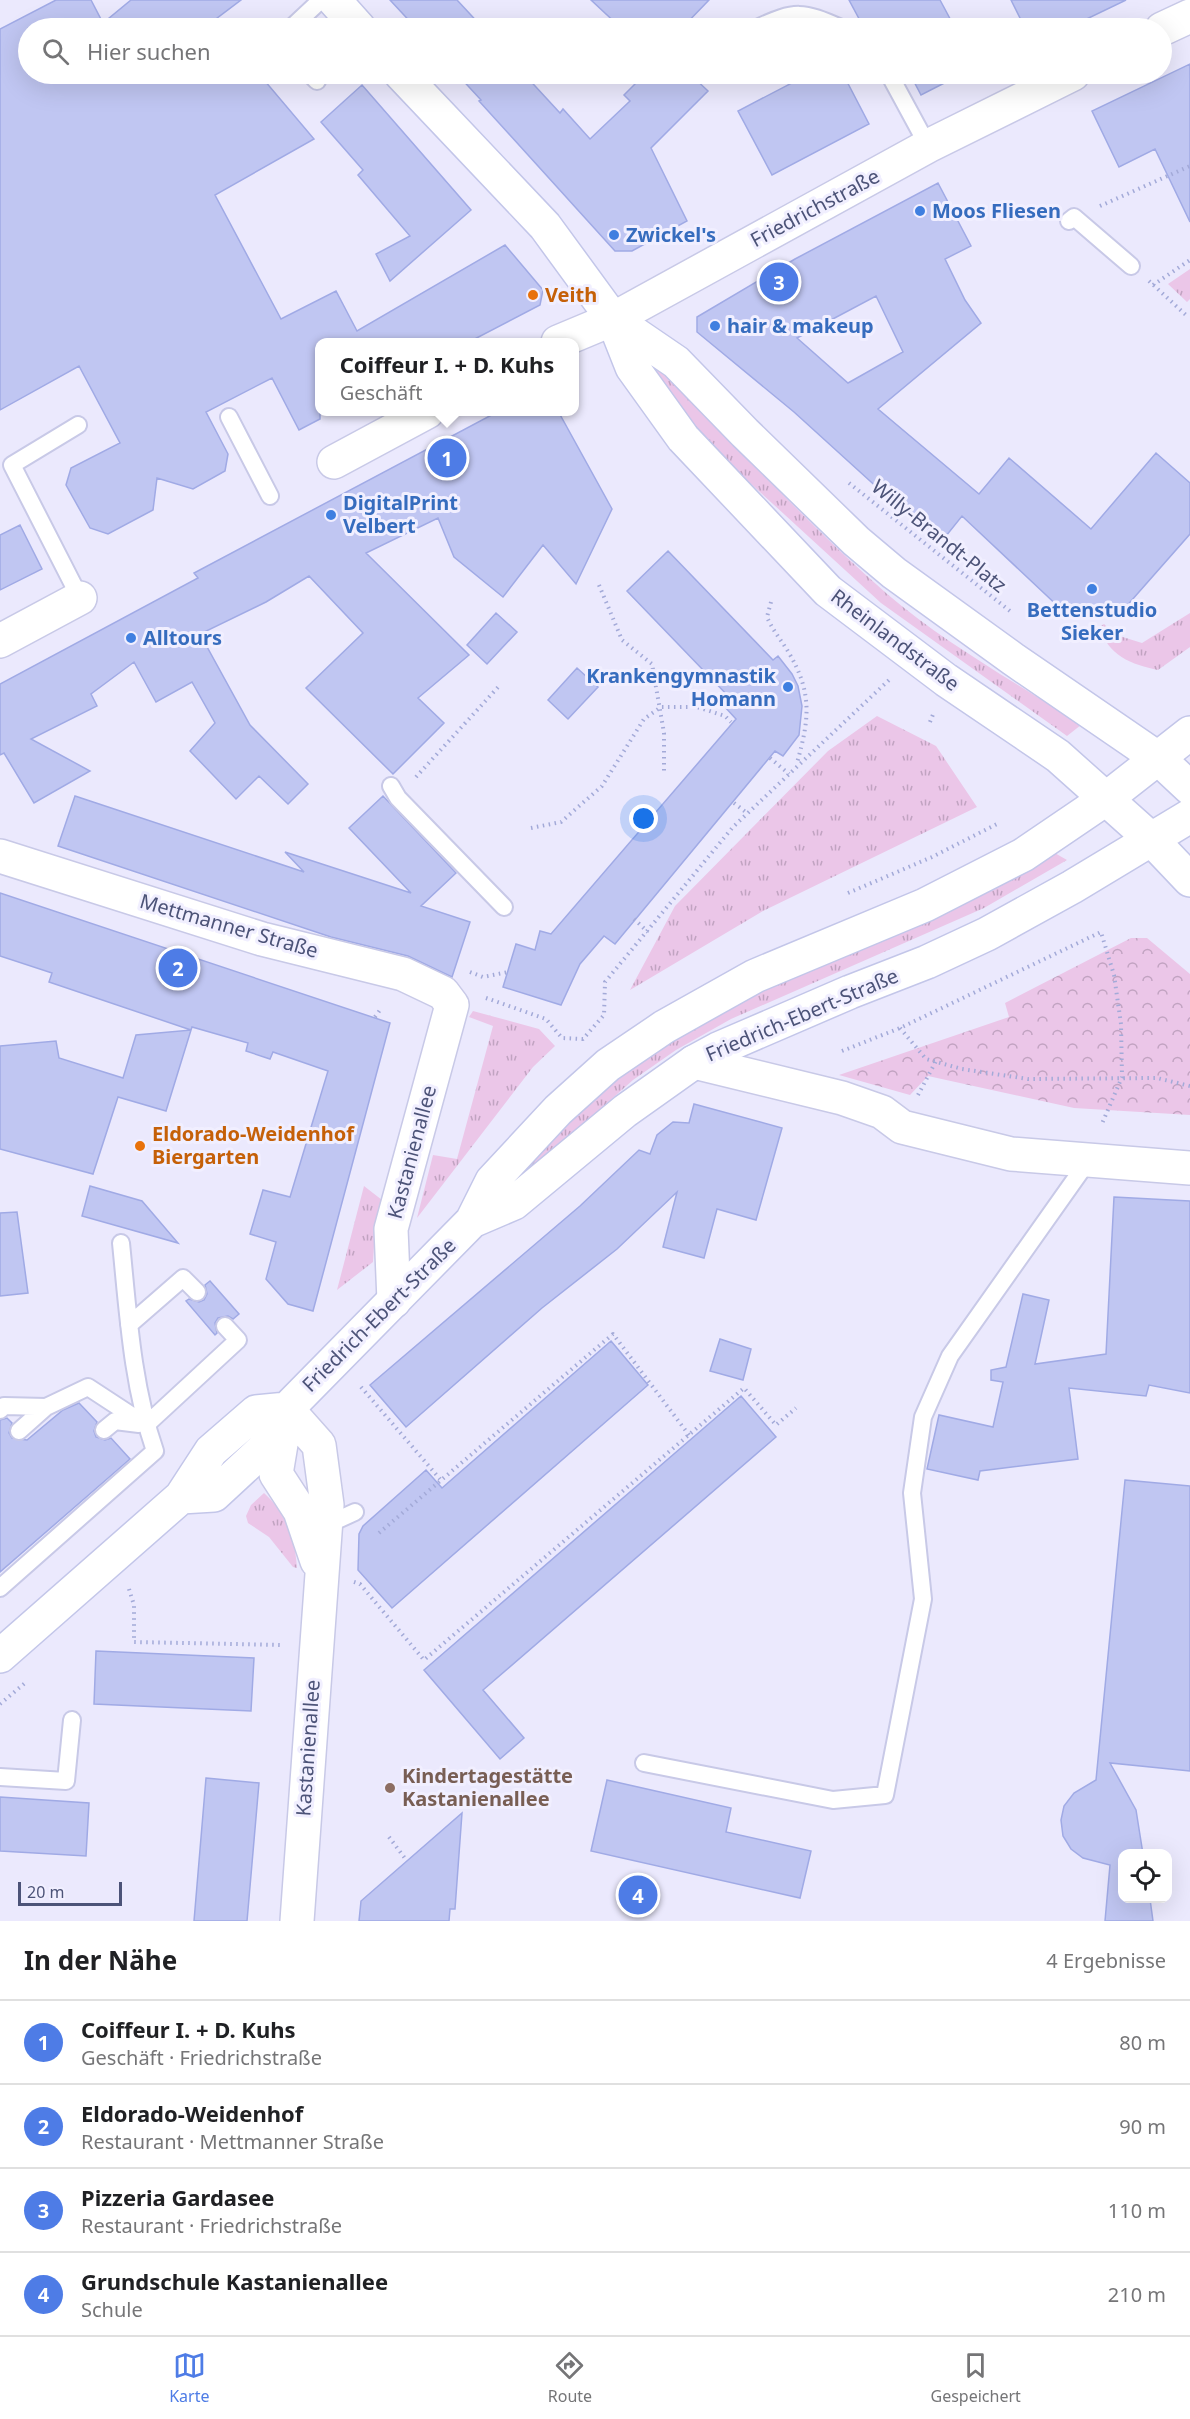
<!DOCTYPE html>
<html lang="de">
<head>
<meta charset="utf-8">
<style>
	body { margin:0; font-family:"Noto Sans",sans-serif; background:#f2f2f2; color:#202124 }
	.controls { position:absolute; right:18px; bottom:18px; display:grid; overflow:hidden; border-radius:12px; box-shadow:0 6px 24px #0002 }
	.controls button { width:54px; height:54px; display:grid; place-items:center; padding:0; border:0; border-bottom:2px solid #e0e0e0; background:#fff; color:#202124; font:30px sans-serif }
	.scale { position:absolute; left:18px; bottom:15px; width:104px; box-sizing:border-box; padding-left:6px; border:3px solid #4c5378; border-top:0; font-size:16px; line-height:21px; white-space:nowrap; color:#4c5378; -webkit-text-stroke:4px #f1efff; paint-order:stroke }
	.you { position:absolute; left:644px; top:819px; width:21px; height:21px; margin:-15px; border:4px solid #fff; border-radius:50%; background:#1a73e8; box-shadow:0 0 0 9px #1a73e833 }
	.badge { display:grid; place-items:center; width:39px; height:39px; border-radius:50%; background:#4e7ce6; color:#fff; font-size:20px; font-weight:700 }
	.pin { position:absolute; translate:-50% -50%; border:3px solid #fff; box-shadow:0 2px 6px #0006 }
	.popup { position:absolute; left:315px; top:338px; width:264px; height:78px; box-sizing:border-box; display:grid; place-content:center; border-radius:12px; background:#fff; filter:drop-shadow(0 2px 4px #0005); font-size:20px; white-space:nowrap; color:#757577 }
	.popup b { font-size:22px; color:#202124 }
	.popup::after { content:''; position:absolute; left:50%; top:100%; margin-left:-12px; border:12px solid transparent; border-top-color:#fff }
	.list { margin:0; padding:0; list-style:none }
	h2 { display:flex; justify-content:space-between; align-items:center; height:78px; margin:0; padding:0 24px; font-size:26px }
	h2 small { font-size:20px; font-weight:400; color:#757577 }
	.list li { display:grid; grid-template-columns:39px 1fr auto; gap:18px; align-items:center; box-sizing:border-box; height:84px; padding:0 24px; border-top:2px solid #e0e0e0 }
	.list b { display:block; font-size:22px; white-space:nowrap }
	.list p { margin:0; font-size:20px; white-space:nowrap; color:#757577 }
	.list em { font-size:20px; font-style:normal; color:#757577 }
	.icon { flex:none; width:33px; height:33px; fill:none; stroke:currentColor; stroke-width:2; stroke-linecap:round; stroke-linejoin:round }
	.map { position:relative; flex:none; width:1190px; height:1921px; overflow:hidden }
	.search { position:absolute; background:#fff; box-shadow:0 6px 24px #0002; left:18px; right:18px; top:18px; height:66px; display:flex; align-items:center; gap:15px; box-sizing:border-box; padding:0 21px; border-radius:33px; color:#757577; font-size:22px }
	.sheet { height:414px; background:#fff }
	nav { display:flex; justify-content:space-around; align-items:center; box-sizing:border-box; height:84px; border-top:2px solid #e0e0e0; background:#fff; font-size:16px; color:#757577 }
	nav a { display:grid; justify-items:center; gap:3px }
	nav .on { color:#4e7ce6 }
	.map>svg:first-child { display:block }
	.grass { fill:url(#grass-tufts) }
	.forest { fill:url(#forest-crowns) }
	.building { fill:#c0c6f2; stroke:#a0aae5; stroke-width:1.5; fill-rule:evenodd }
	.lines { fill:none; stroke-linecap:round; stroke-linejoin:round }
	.service-casing { stroke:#c8c9e7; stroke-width:20 }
	.minor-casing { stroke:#c8c9e7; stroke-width:36 }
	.secondary-casing { stroke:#c3c6e9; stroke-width:36 }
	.path { stroke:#a3aad8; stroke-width:4; stroke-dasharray:1.5 4.5; stroke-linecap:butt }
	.service { stroke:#fff; stroke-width:16 }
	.minor { stroke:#fff; stroke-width:33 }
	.secondary { stroke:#fff; stroke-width:33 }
	.shop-dot { fill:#3f7fe0; stroke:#f1efff; stroke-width:2 }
	.food-dot { fill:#e8710a; stroke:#f1efff; stroke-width:2 }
	.education-dot { fill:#8d6e63; stroke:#f1efff; stroke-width:2 }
	.labels { text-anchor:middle; stroke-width:6; stroke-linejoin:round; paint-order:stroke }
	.street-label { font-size:20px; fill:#4c5378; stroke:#f1efff }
	.shop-label { font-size:20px; font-weight:bold; fill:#366cbe; stroke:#f1efff; text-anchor:start }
	.food-label { font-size:20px; font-weight:bold; fill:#c56008; stroke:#f1efff; text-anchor:start }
	.education-label { font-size:20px; font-weight:bold; fill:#785e54; stroke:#f1efff; text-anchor:start }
</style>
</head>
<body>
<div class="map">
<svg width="1190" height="1921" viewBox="0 0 1190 1921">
	<defs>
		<pattern id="grass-tufts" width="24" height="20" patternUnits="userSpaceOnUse" patternTransform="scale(1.5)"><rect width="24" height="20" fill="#ebc6e8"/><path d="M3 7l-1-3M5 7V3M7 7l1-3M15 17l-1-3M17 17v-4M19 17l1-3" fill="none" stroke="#c1a3c1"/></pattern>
		<pattern id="forest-crowns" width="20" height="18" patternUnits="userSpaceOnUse" patternTransform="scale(1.5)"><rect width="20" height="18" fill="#ebc6e8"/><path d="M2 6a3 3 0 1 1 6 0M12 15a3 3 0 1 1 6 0" fill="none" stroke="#c1a3c1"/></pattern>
	</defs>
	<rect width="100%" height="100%" fill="#ebe9fd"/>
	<!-- grass -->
	<path class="grass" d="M1190,269V299L1187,302L1168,284Z
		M659,370C736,444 806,523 886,593C945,644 1016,682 1081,725L1067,736L881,603L737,471L695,427L653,373Z
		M1190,613V647L1158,670C1133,665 1105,655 1101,626L1104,624L1113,634L1142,643Z
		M877,716L936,746L977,807L763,911L630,990L675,906L828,751Z
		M1053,852L1067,860L984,908L731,1019L676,1050L633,1080L503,1196C598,1070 712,1014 851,948C919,916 986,884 1053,852Z
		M473,1011L539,1029L555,1046L533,1067L417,1218L433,1155L457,1159L493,1026L469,1017Z
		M364,1186L382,1200L375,1230L373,1262L337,1290Z
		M264,1493C286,1513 295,1538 297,1568L293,1567L269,1537L248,1523L246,1516L251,1505Z"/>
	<!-- forest -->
	<path class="forest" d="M1131,938H1147L1190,974V1115L1074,1108L928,1076L910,1095L839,1075L1009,1017L1005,1003Z"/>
	<!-- building -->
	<path class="building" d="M56,0H91L103,23L131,0H241L216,19L223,28H28V74H259L314,139L215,195L281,319L336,291L357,331L505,245L543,290L540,305L469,342H320V419L299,430L272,378L206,412L228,454L225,471L193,489L157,478L153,510L108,534L90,528L66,485L71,468L120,443L79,366L0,410V29Z
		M390,0H457L483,28H416Z
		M591,0H709L682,28H621Z
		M849,0H940L955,28H864Z
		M1011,0H1126L1068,28H1025Z
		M1190,64V222L1155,149L1119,167L1092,111Z
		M457,74H524L560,113L563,109L590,139L630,101L624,95L645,74H690L708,91L651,148L687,221L632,251H615L479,101L481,100Z
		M809,74H843L869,124L772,175L738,111Z
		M910,74H962L921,95Z
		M362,85L471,210L390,281L376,254L410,236L358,175L363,170L321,122Z
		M938,183L971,246L945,259L965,300L981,323L878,409L979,494L1009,458L1091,529L1156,453L1190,483V534L1124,609L1062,610L962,516L942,541L892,501L794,412L697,332V317L795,259ZM876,296L903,352L848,383L797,338Z
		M499,411H558L612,509L576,584L543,545L503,597L454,557L438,518L366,553L469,655L418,698L444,723L393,774L306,688L363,633L309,576L266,602L200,634L250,725L308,784L288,804L259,776L236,799L190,751L215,723L192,682L156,702L134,662L91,694L97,706L31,739L90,771L34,803L4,753L0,755V684L198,578L194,573Z
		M20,525L42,569L0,590V535Z
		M668,551L773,660L778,656L792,674L798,686L802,706L799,735L783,756L775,751L615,944L604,936L580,964L561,1005L503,987L516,944L535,950L540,931L551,934L736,719L724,706L731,699L627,591Z
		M496,613L517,632L487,664L467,645Z
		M577,668L598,687L568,719L548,700Z
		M75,796L304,872L285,852L411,893L349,828L383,796L456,873L421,906L470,922L452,977L408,956L331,937L58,846Z
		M0,893L390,1023L313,1311L288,1304L266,1279L276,1242L250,1234L263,1190L290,1197L328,1071L273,1052L270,1059L246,1051L248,1043L192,1027L191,1030L49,982L52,973L0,956Z
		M191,1030L166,1111L118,1097L93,1174L0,1149V1046L56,1041L59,1058L123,1078L136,1035Z
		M694,1104L782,1128L756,1220L717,1209L704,1258L663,1247L677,1192L617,1249L542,1308L406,1427L370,1385L580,1206L639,1150L650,1154L657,1135L673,1122L689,1123Z
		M90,1186L142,1201L178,1243L82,1216Z
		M1114,1197L1190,1201V1393L1149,1385L1146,1396L1069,1388L1078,1459L980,1471L978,1480L927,1469L939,1415L993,1427L1003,1382L991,1380V1370L1006,1367L1023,1294L1049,1300L1035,1364L1106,1354Z
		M17,1212L28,1293L0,1296V1213Z
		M210,1281L239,1314L233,1319L228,1316L218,1318L215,1323L217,1333L215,1335L186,1301L189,1299L199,1302L204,1300L207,1294L205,1285Z
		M720,1339L751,1349L743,1380L710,1371Z
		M611,1341L648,1385L392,1608L358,1570L359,1534L363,1526L426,1470L442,1488Z
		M741,1396L776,1437L483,1690L524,1738L500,1759L424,1670Z
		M79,1403L97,1422L94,1431L96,1437L105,1440L111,1438L130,1459L0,1572V1420L7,1418L12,1423L9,1433L12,1438L27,1440L63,1410Z
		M1125,1480L1190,1486V1771L1110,1763L1136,1810L1143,1854H1122V1899H1150L1153,1921H1105L1110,1865L1083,1858L1071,1849L1063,1836L1061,1820L1064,1806L1074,1793L1096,1780Z
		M96,1651L254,1658L251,1711L94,1704Z
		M206,1778L259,1783L247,1921H194Z
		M607,1780L731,1808L726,1832L811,1851L800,1898L591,1851Z
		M0,1797L89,1803L86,1856L0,1851Z
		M462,1813L455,1909H450L449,1921H359L361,1901Z"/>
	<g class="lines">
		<defs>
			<path id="service" d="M291,28L321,0
				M757,28C796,10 802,11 841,28
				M310,74L317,81
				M889,74L928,146
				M1069,221L1074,217L1131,266
				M229,417L270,496
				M78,425L12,465L80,598
				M391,786L398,798L504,907
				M129,1325L183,1278L197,1292
				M0,1410L4,1406L46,1407
				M146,1425L238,1340L225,1326
				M104,1430L115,1421L139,1424
				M19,1431L46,1407L88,1387L146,1425
				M322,1527L355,1512
				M0,1588L155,1451C132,1385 128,1312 121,1243
				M644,1763L833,1800L885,1795L923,1599L912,1493L923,1417L950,1356L1088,1161
				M0,1777L66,1781L72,1720"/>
			<path id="minor" d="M1162,29L1190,16
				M558,342L613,319L928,146L1073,74
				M334,462L427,412
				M0,641L80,598
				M0,856L262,939L403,974L443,993L452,1005L391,1229L394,1301
				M694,1062L842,1098L882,1112L902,1127L1011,1154L1190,1168
				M287,1409L319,1445L327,1505L297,1921
				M286,1414L276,1474L300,1511L317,1561"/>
			<path id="secondary" d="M334,0L359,28
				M401,74L545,226L613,319L632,367L683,438L828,591L946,680L1058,756L1152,840L1190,880
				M613,319L676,362L745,433L856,541L894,573L1013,659L1159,759L1190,788
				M472,1221L514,1203L625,1111L694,1062L718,1049L850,992L927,962L987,934L1072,887L1190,816
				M181,1497L214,1495L268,1445L287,1409L472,1221L492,1181L558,1110L608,1065L664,1027L755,976L925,905L1023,855L1107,798L1190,733
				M0,1656L181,1497L211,1451L256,1412L287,1409"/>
		</defs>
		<!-- service casing -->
		<use href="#service" class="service-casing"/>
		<!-- minor casing -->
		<use href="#minor" class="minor-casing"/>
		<!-- secondary casing -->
		<use href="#secondary" class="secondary-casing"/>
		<!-- path -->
		<path class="path" d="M1100,206L1190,166
			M1149,281L1187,316
			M1153,285L1190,260
			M849,483L1010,611
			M599,585L622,640L652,664L664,733V772
			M771,602L767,617C773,631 782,641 789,653C813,694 809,720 797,763
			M930,722L934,712
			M770,758L789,774
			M416,777L500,685
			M734,803L747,813
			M531,828L561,822L602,786L644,719L661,707H697L725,716L731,722
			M848,893L932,857L999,823
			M634,919L648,932
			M470,972L483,977L508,972
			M486,998L546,1019L562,1038L583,1039L604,1015L605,982L733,827L889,680
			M375,1017L380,1010
			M900,1028L926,1059L962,1069L1028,1079L1157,1078L1190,1086
			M842,1051L900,1028L1101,932L1114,975L1121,1024L1122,1077L1101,1126
			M918,1095L936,1061
			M361,1387L440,1479
			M379,1533L613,1334L689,1435
			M354,1582L360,1584L424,1660L744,1388L776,1425L796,1408
			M129,1589L134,1605V1642L283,1645
			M0,1704L25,1683
			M389,1837L407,1861"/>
		<!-- service -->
		<use href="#service" class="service"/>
		<!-- minor -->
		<use href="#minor" class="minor"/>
		<!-- secondary -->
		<use href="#secondary" class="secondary"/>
	</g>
	<!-- markers -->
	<g class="shop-dot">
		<circle cx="920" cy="211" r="6"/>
		<circle cx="614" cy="235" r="6"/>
		<circle cx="715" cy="326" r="6"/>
		<circle cx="331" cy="515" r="6"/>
		<circle cx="1092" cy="589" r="6"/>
		<circle cx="131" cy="638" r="6"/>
		<circle cx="788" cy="687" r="6"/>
	</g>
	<g class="food-dot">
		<circle cx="533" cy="295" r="6"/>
		<circle cx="140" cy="1146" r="6"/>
	</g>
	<circle class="education-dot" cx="390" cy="1788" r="6"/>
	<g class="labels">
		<!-- street labels -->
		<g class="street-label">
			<text transform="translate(815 208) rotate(-28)" y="7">Friedrichstraße</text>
			<text transform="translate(939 536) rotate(39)" y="7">Willy-Brandt-Platz</text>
			<text transform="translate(895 640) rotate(37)" y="7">Rheinlandstraße</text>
			<text transform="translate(229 926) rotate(16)" y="7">Mettmanner Straße</text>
			<text transform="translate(802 1015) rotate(-23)" y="7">Friedrich-Ebert-Straße</text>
			<text transform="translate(412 1152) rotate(-75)" y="7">Kastanienallee</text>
			<text transform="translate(379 1315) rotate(-45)" y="7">Friedrich-Ebert-Straße</text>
			<text transform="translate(308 1748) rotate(-86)" y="7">Kastanienallee</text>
		</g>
		<!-- shop labels -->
		<g class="shop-label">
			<text x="932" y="218">Moos Fliesen</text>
			<text x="626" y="242">Zwickel's</text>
			<text x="727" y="333">hair &amp; makeup</text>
			<text x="343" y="510">DigitalPrint<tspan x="343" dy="23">Velbert</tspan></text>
			<text x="1092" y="617" text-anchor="middle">Bettenstudio<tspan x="1092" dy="23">Sieker</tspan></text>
			<text x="143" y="645">Alltours</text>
			<text x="776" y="683" text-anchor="end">Krankengymnastik<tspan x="776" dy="23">Homann</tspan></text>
		</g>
		<!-- food labels -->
		<g class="food-label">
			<text x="545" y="302">Veith</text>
			<text x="152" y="1141">Eldorado-Weidenhof<tspan x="152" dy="23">Biergarten</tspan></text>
		</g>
		<!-- education labels -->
		<g class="education-label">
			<text x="402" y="1783">Kindertagestätte<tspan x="402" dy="23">Kastanienallee</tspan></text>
		</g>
	</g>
</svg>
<div class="controls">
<button><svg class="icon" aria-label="locate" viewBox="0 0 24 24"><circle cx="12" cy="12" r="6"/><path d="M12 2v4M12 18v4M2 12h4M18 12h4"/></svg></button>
</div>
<div class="scale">20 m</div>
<div class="you"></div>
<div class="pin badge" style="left:447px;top:458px">1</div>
<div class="popup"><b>Coiffeur I. + D. Kuhs</b>Geschäft</div>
<div class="pin badge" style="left:178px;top:968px">2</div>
<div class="pin badge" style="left:779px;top:282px">3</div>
<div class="pin badge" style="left:638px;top:1895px">4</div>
<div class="search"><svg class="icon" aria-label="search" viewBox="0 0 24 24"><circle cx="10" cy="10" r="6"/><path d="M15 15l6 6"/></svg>Hier suchen</div>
</div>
<section class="sheet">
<h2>In der Nähe<small>4 Ergebnisse</small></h2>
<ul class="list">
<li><span class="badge">1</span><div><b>Coiffeur I. + D. Kuhs</b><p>Geschäft · Friedrichstraße</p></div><em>80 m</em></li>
<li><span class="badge">2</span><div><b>Eldorado-Weidenhof</b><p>Restaurant · Mettmanner Straße</p></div><em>90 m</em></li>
<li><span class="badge">3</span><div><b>Pizzeria Gardasee</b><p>Restaurant · Friedrichstraße</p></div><em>110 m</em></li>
<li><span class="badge">4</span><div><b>Grundschule Kastanienallee</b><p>Schule</p></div><em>210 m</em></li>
</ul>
</section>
<nav>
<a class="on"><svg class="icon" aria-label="map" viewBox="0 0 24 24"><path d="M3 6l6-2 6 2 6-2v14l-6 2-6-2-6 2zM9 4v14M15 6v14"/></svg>Karte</a>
<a><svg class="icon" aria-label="directions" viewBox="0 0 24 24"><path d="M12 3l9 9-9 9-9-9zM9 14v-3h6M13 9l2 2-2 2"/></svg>Route</a>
<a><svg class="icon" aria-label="saved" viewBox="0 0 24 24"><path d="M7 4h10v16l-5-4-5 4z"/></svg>Gespeichert</a>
</nav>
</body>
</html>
